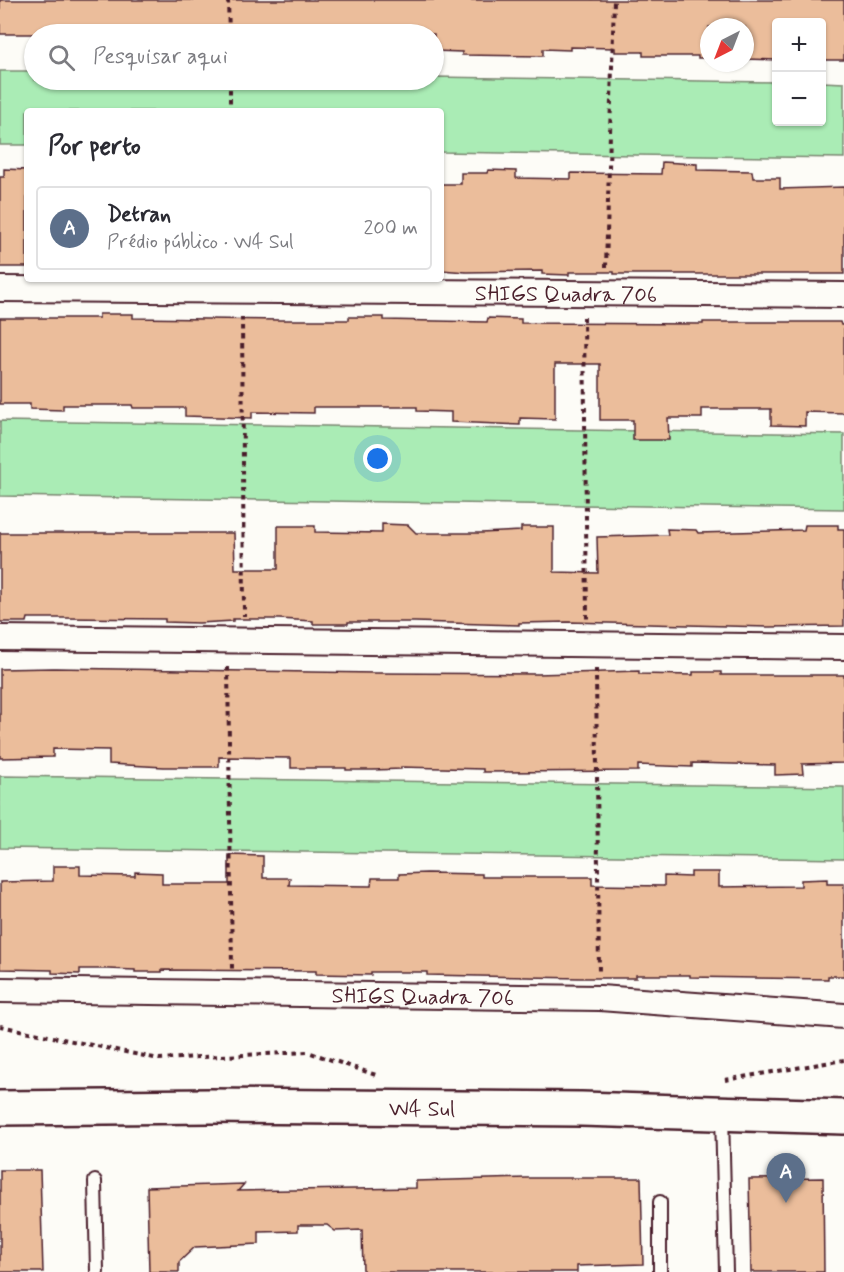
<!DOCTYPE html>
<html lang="pt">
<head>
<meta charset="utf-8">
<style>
	body { margin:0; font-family:Mynerve,sans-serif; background:#f7f7f7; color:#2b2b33 }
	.controls { position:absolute; right:18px; top:18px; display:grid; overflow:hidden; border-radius:6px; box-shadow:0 2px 4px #0004 }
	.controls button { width:54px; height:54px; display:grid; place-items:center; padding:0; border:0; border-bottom:2px solid #e1e1e2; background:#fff; color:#2b2b33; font:30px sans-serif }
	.compass { position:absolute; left:700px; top:18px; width:54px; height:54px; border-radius:50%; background:#fff; box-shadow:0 2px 4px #0004; rotate:222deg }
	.you { position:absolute; left:378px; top:459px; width:21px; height:21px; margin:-15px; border:4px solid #fff; border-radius:50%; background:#1a73e8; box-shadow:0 0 0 9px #1a73e833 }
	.badge { display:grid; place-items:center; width:39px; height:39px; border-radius:50%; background:#0b8043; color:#fff; font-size:20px; font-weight:700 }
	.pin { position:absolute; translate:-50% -50px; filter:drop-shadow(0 2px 3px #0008) }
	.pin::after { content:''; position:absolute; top:32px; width:21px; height:18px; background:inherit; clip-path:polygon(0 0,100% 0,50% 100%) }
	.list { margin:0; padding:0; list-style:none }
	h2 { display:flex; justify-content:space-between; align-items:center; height:78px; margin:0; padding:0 24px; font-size:26px }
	h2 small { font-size:20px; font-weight:400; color:#7c7c81 }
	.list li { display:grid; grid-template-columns:39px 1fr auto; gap:18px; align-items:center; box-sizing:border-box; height:84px; margin:0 12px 12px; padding:0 12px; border:2px solid #e1e1e2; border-radius:6px }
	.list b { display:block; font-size:22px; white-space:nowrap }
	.list p { margin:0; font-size:20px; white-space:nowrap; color:#7c7c81 }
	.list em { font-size:20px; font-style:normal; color:#7c7c81 }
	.icon { flex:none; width:33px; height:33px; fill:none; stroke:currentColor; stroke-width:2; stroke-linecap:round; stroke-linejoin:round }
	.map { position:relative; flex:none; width:844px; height:1272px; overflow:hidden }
	.search { position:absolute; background:#fff; box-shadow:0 2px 4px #0004; left:24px; top:24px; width:420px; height:66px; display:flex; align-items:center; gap:15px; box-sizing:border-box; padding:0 21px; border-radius:33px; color:#7c7c81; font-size:22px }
	.panel { position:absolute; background:#fff; box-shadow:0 2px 4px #0004; left:24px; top:108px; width:420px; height:174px; border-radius:6px }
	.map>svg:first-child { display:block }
	.green { fill:#aaecb5; stroke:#7a8670; stroke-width:1.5 }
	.building { fill:#ebbd9b; stroke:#4a1f2b; stroke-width:1.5 }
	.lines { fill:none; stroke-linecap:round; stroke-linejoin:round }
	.service-casing { stroke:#4a1f2b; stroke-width:16 }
	.minor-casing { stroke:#4a1f2b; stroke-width:28 }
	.secondary-casing { stroke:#4a1f2b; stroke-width:38 }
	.path { stroke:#4a1f2b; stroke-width:4; stroke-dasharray:4.5 4.5; stroke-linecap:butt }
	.service { stroke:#fdfcf7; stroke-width:12 }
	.minor { stroke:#fdfcf7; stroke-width:24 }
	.secondary { stroke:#fdfcf7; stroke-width:33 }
	.labels { text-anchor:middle; stroke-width:4.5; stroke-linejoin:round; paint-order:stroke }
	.street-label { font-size:22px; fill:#4a1f2b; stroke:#fdfcf7 }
</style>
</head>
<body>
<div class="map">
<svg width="844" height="1272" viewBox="0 0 844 1272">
	<rect width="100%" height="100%" fill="#fdfcf7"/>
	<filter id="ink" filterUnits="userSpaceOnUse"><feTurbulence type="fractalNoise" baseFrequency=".0167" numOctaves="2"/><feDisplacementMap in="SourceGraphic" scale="12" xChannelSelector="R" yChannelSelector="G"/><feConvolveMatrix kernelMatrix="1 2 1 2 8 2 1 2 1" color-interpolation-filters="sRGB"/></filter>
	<g filter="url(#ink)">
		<!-- green -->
		<path class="green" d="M0,71H34V80H434V77L776,82V122H822V82L844,83V158L441,152V111H27V145H0Z
			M0,421L844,434V509L0,496Z
			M0,776L844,787V859L0,848Z"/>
		<!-- building -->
		<path class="building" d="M0,0H844V60H822V22H777V60L745,59V27H709V58H698V56H643V52H615V48L570,47V50L543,49V56L462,55V52L434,51V34H0Z
			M662,162L697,164V170L752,171L753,178H780V189L844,187V274H614V272H569V275L542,274V271L466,272L441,270V184H461V173H487L488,170L516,171V178L571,179V173L661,174Z
			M4,169L27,170V267H0V177H4Z
			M99,314H133V318L280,320H349V317H384V320L487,322L488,318L521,319V323L703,324V322H840L841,325H844V413L805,412V426L771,425V409H702V418H668L669,440H633V420H600V364H555V419L520,418V425L451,422V412L417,411V407H314V413L252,412V418L185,416V408H133L132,405H63V410L30,409V404H0V318H99Z
			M382,524L408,525L416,533H481L521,531V527H554V572L598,573L597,537L668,535L667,529L696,530L698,533L735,532L804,530L805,525H838V529H844V626L768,627L568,622L519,623V625L415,622H348V624H313V621L279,619H233V621L199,623L165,622V619L63,618H28L27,622H0V533H234L235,569H278V526H315V532L382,533Z
			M54,668L375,673L538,674L639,671V674L693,675V672H721V675H844V763L802,764L803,774L775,775V765L692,763V767L638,765V771L483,772V769L401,767V769L373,770H346V768H291V758L219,757V767H164L109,764V750L53,749V757L0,758V669Z
			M229,855L263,856V878H290L289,885L371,886L372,878H399V874L427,873L482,874V877H592V885L664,886V876L691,877V872H719V887L801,886V880L827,879V884H844V976H828V979L690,977V975H636V978H580L427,975V972H371V975L316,974V971L162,970V972H135V970L108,969H80V974L52,973V970L0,969V882L53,881V866H80V875L135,876V872L162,873V884H229Z
			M0,1170H40L43,1272H0Z
			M526,1178H641L643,1264L577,1266V1272H363L362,1230L335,1231L327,1225H298V1231L259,1232V1244L195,1247L179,1262V1272H149L147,1187L244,1184L238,1191L416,1188V1181Z
			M823,1178L824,1272H751L749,1179Z"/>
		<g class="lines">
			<defs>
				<path id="service" d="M722,1115L726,1272
					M95,1181L97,1272
					M660,1272V1202"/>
				<g id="minor">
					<path id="s1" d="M0,289L844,295"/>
					<path d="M0,638L844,647"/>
					<path id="s2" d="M0,990L600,998L844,1016"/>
				</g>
				<g id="secondary">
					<path id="s3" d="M0,1108L211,1106L581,1109L844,1117"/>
				</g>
			</defs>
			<!-- service casing -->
			<use href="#service" class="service-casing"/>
			<!-- minor casing -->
			<use href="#minor" class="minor-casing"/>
			<!-- secondary casing -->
			<use href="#secondary" class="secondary-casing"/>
			<!-- path -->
			<path class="path" d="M228,0L229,34
				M230,80V111
				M606,267L614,0
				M242,317L244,616
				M584,317L587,619
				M228,667L232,969
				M596,669L599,974
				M0,1026L159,1059L308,1052L376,1075
				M725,1080L844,1060"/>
			<!-- service -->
			<use href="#service" class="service"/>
			<!-- minor -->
			<use href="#minor" class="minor"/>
			<!-- secondary -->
			<use href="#secondary" class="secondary"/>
		</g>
	</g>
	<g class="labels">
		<!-- street labels -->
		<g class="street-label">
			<text dy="8" stroke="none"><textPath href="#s1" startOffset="566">SHIGS Quadra 706</textPath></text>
			<text dy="8" stroke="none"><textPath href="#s2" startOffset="423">SHIGS Quadra 706</textPath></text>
			<text dy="8" stroke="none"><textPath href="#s3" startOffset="422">W4 Sul</textPath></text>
		</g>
	</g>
</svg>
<div class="controls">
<button>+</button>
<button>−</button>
</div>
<svg class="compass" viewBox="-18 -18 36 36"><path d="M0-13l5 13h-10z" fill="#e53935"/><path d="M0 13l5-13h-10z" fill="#7c7c81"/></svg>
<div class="you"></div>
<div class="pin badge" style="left:786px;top:1203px;background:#5c6f8a">A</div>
<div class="search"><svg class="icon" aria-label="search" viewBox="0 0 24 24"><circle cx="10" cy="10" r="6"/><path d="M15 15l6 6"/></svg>Pesquisar aqui</div>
<section class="panel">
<h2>Por perto<small></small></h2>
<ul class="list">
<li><span class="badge" style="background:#5c6f8a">A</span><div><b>Detran</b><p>Prédio público · W4 Sul</p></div><em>200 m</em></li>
</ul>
</section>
</div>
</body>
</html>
